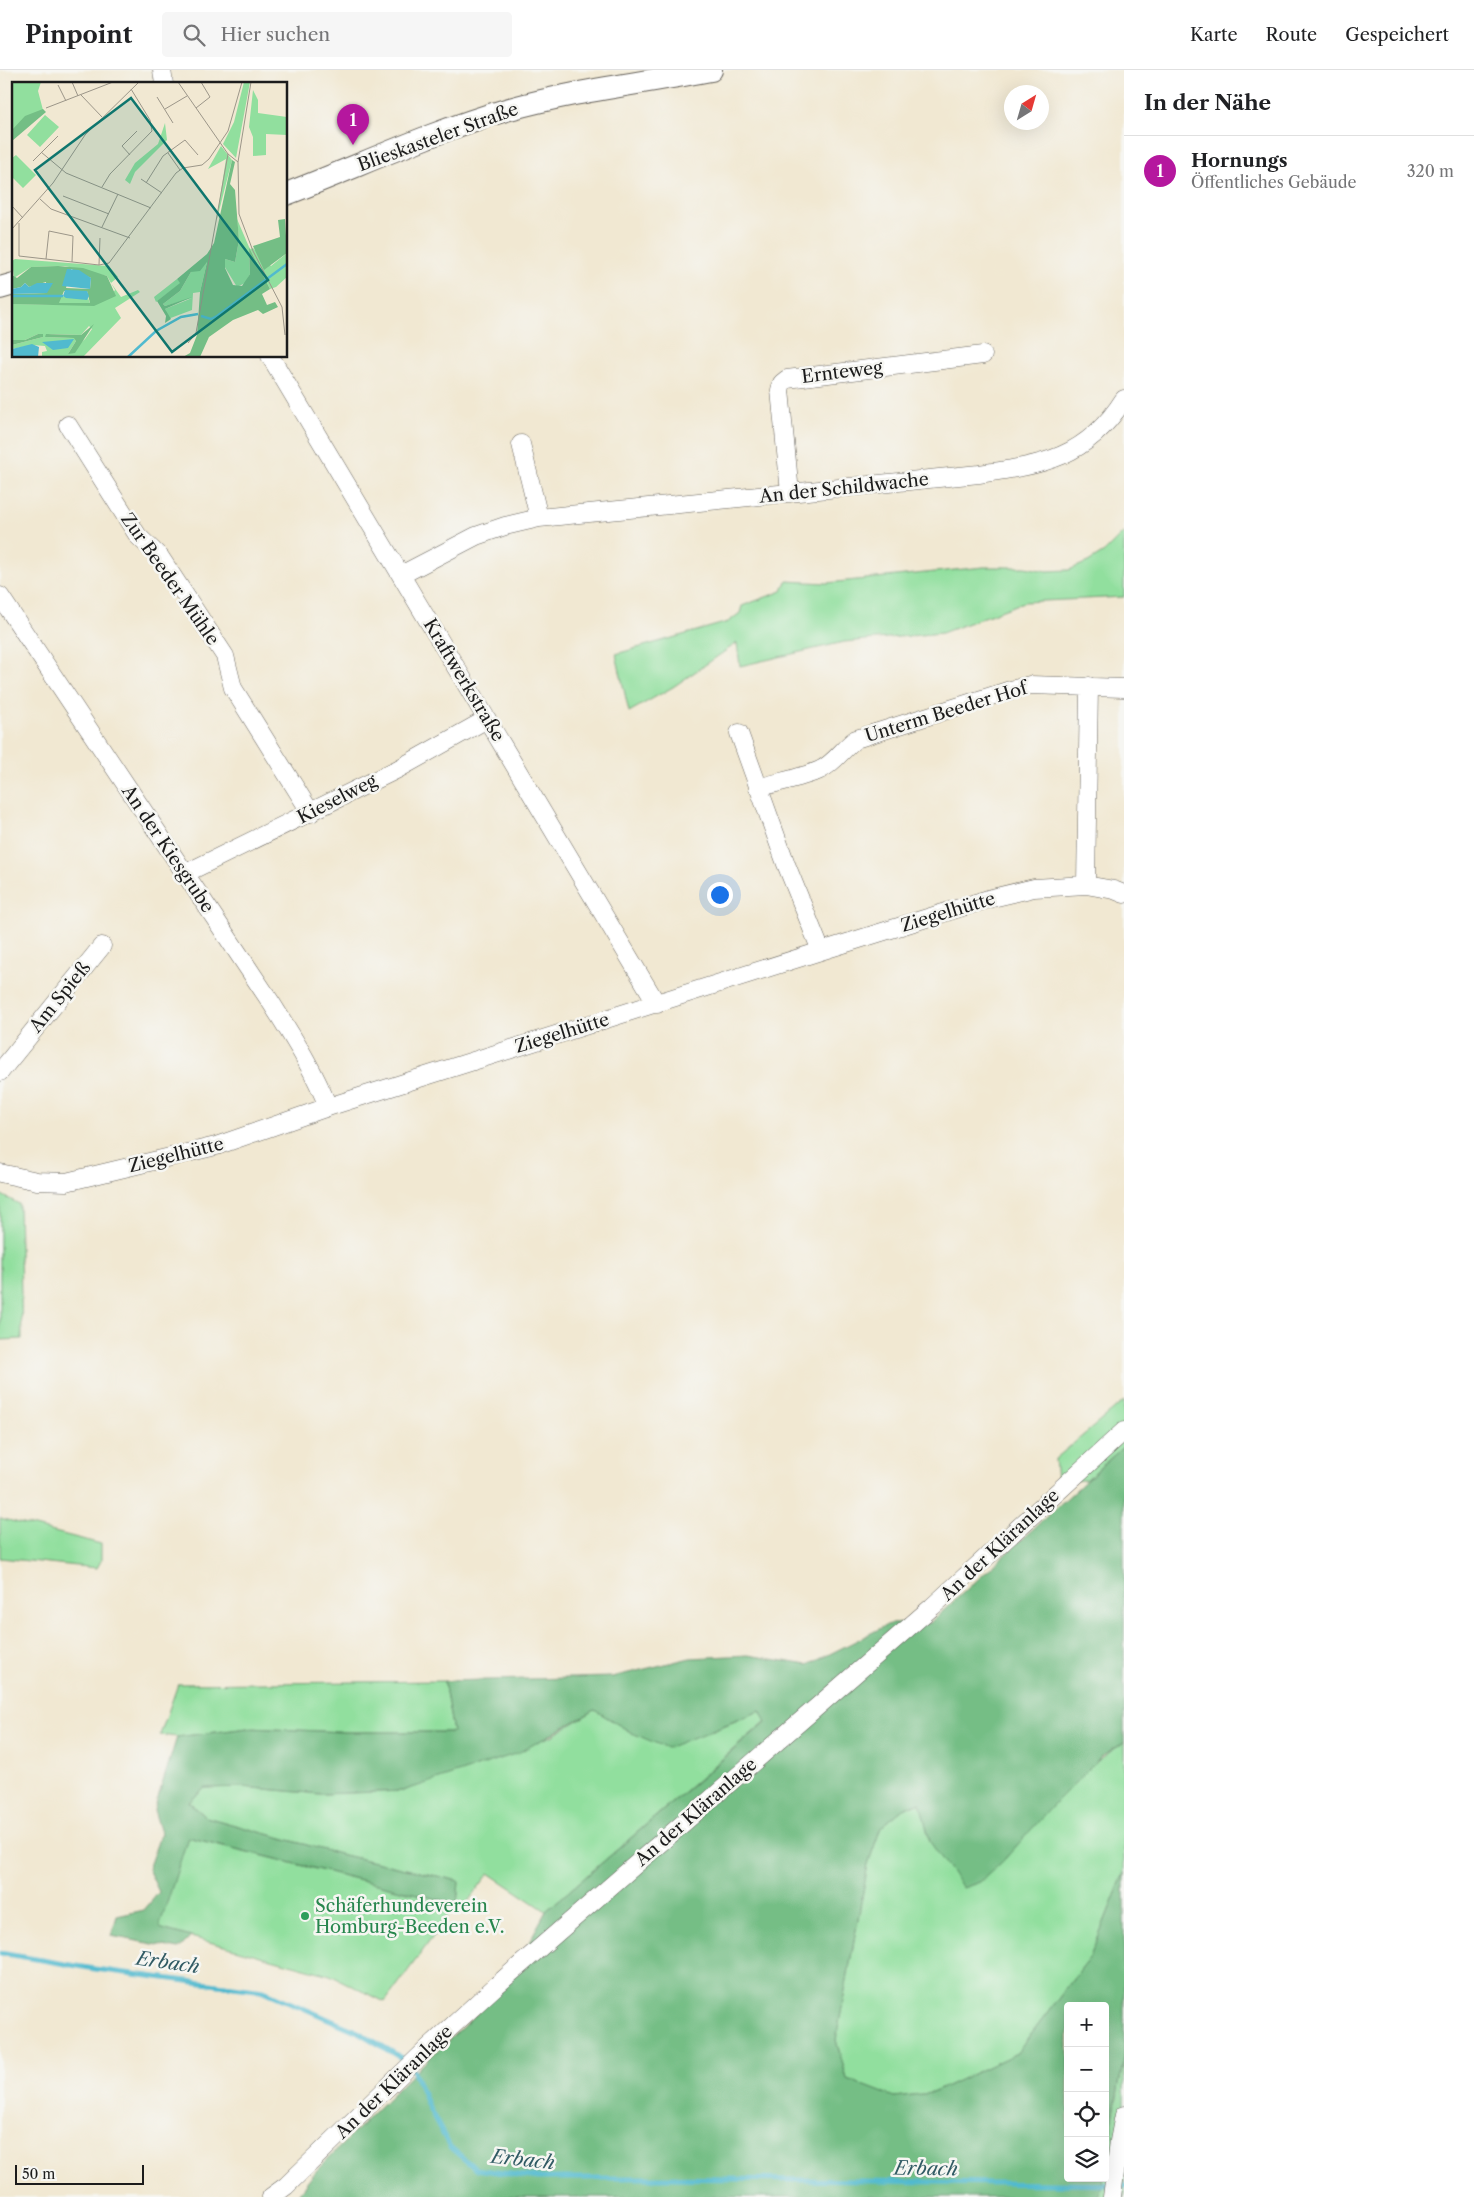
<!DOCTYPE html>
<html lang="de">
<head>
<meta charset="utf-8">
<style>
	body { margin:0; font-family:"Libre Caslon Text",serif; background:#f6f6f6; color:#202124 }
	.controls { position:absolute; right:15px; bottom:15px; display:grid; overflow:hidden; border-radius:5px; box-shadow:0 5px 20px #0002 }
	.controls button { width:45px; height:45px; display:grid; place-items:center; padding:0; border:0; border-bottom:1px solid #e0e0e0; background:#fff; color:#202124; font:25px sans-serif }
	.compass { position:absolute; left:1004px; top:15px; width:45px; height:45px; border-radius:50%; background:#fff; box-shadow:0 5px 20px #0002; rotate:37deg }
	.scale { position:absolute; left:15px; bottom:12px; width:129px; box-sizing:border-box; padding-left:5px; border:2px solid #1c1c1c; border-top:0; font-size:14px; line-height:18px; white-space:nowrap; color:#1c1c1c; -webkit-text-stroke:4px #f6f6f2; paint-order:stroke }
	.you { position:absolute; left:719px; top:824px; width:18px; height:18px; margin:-12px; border:4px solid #fff; border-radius:50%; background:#1a73e8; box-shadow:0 0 0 8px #1a73e833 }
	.badge { display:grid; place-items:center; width:32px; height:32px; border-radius:50%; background:#b5179e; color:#fff; font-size:16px; font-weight:700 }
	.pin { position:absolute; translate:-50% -41px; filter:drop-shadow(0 1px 2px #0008) }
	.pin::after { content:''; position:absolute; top:26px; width:18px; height:15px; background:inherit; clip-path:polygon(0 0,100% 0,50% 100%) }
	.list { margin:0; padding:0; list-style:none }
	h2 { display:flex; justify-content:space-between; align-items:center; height:65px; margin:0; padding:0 20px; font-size:21px }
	h2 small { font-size:16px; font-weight:400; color:#757577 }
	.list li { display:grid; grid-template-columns:32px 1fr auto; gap:15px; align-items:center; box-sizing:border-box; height:70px; padding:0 20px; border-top:1px solid #e0e0e0 }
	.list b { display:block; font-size:19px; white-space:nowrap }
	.list p { margin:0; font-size:16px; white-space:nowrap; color:#757577 }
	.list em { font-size:16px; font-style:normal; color:#757577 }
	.icon { flex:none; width:28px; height:28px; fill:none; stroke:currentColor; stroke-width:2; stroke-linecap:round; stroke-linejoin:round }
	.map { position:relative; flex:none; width:1124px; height:2127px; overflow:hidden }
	header { display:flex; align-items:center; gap:30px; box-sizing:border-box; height:70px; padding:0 25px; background:#fff; border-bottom:1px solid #e0e0e0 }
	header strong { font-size:24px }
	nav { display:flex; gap:28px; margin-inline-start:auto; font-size:18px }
	.search { width:350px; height:45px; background:#f6f6f6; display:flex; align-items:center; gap:12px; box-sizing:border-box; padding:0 18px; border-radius:5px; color:#757577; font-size:19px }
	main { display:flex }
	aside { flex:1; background:#fff }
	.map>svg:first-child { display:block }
	.green { fill:#91df9e; stroke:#567e5d }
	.forest { fill:#74be85; stroke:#486d50 }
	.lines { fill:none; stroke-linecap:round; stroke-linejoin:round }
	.stream { stroke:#51bacf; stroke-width:5 }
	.minor-casing { stroke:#67635c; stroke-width:19 }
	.tertiary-casing { stroke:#67635c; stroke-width:24 }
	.minor { stroke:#fff; stroke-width:18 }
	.tertiary { stroke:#fff; stroke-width:22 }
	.leisure-dot { fill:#2e9e5b; stroke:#f6f6f2; stroke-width:2 }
	.labels { text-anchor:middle; stroke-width:5; stroke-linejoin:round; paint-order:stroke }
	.street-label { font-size:18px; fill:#1c1c1c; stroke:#f6f6f2 }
	.leisure-label { font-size:18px; fill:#27864d; stroke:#f6f6f2; text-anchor:start }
	.water-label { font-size:19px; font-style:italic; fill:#315b64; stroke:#f6f6f2 }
	.inset-river { fill:none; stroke:#51bacf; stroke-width:2.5 }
	.inset-road { fill:none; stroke:#9c9689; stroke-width:1 }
	.view { fill:#0f766e; fill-opacity:0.15; stroke:#0f766e; stroke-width:2.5 }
	.inset-edge { fill:none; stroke:#1c1c1c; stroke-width:2.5 }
</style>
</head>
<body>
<header>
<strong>Pinpoint</strong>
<div class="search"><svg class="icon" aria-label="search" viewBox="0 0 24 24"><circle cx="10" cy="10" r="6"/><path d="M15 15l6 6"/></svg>Hier suchen</div>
<nav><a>Karte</a><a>Route</a><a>Gespeichert</a></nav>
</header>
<main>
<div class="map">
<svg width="1124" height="2127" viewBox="0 0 1124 2127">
	<rect width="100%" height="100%" fill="#f6f6f2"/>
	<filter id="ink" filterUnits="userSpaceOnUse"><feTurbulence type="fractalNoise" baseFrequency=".02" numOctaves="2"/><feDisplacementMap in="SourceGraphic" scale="10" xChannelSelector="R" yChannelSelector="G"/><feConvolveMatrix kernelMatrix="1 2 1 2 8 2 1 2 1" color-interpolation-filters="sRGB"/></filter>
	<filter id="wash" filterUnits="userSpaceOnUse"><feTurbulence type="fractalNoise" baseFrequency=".0096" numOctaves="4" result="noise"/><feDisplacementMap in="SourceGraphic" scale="20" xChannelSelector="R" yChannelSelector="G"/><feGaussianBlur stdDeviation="1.12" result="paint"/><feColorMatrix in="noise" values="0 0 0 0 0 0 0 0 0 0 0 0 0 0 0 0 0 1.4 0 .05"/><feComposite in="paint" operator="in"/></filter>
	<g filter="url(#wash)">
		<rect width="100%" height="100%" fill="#f1e8d2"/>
		<!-- green -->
		<path class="green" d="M1124,462V527L1024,532L942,563L844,572L740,596L737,573L673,617L629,642L616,584L728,552L740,543L742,536L782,521L786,511L827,513L984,497H1025L1047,501L1069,500L1088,492L1104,482Z
			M0,1124L19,1134L22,1269L0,1270Z
			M1124,1331V1376L1086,1410L1057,1411L1055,1389Z
			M0,1448L101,1474V1491L97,1498L0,1488Z
			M444,1611L453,1662H344L248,1658L177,1667L160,1665L178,1614Z
			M595,1640L632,1663H706L760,1641L766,1651L546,1841L489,1803L464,1837L457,1834L385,1932L330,1905L158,1858L187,1767L457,1834L459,1811L339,1784L206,1747L189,1732L205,1718L242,1717L321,1724L403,1721L552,1666Z
			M1124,1673V1803L1090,1887L1017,1983L932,2023L893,2027L847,2009L836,1970L868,1794L881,1757L903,1739L921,1732L930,1772L1002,1792C1039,1750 1075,1702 1124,1673Z
			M1124,1986V2127H1099L1103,2108H1105V2093Z"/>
		<!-- forest -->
		<path class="forest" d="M1124,1376V1673L1103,1685L1058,1730L1002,1792L980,1812L963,1818L930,1772L920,1732L903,1739L881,1757L868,1794L836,1970L847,2009L894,2027L932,2023L1017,1983L1090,1887L1124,1803V1986L1105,2093V1936H1068V2108H1103L1099,2127H296L316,2101L402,2014L504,1918L546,1841L766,1652L760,1641L667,1678L632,1663L595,1640L518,1683L403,1721L321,1724L242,1717L205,1718L189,1732L206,1747L339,1784L459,1811L457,1834L188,1767L159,1858L191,1867L179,1879L111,1866L117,1846L144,1840L159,1822L148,1799L161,1763L154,1740L177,1667L248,1658L344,1662H453L444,1611L612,1607L690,1588L748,1585L808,1595L889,1554L930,1553Z"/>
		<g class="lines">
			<!-- stream -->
			<path class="stream" d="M0,1883L95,1899L264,1921L358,1962L409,1992
				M413,1999L428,2036L450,2077L476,2099L538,2108H666L1124,2115"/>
		</g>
	</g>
	<g filter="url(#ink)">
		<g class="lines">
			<defs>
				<path id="minor" d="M162,0L164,14
					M270,286L657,934
					M68,355L138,466L160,487L225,586L233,618L311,743
					M521,374L539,448
					M790,423L780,320L782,313L787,309L983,285
					M401,505L476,466L505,456L539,448L979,404C1043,395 1087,388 1124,329
					M0,526L272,934C293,968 314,1000 328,1037
					M739,663L786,794L821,881
					M758,718C778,712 801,708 820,700C835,693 843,678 856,669L1007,621L1030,615L1124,618
					M184,804L398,699L487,649
					M1086,815L1089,616
					M0,1002L102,876
					M0,1103L37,1111L66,1112L216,1076L328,1037L821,881L988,829L1034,818L1086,815L1114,820L1124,824
					M271,2127L286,2116L428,1978L497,1915L932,1537L1124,1361
					M1112,2127L1119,2071L1124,2045"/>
				<path id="tertiary" d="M286,124C359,96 431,62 506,40C573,21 643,13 711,0
					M0,218L14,214"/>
			</defs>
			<!-- minor casing -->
			<use href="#minor" class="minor-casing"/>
			<!-- tertiary casing -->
			<use href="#tertiary" class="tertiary-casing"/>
			<!-- minor -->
			<use href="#minor" class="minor"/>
			<!-- tertiary -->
			<use href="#tertiary" class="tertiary"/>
		</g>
	</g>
	<!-- markers -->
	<circle class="leisure-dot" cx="305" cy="1846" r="5"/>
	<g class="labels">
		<!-- street labels -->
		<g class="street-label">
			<text transform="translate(438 67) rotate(-20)" y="6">Blieskasteler Straße</text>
			<text transform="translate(842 302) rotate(-7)" y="6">Ernteweg</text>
			<text transform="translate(844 418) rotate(-6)" y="6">An der Schildwache</text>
			<text transform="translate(170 509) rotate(55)" y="6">Zur Beeder Mühle</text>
			<text transform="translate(464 610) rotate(59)" y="6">Kraftwerkstraße</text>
			<text transform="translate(946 642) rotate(-17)" y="6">Unterm Beeder Hof</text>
			<text transform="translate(337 729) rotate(-27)" y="6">Kieselweg</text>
			<text transform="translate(168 779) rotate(56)" y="6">An der Kiesgrube</text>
			<text transform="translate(948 842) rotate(-17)" y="6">Ziegelhütte</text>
			<text transform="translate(60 927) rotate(-51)" y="6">Am Spieß</text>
			<text transform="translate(562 963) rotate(-17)" y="6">Ziegelhütte</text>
			<text transform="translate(176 1085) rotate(-14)" y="6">Ziegelhütte</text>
			<text transform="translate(1000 1475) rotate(-43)" y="6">An der Kläranlage</text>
			<text transform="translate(696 1742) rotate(-41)" y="6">An der Kläranlage</text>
			<text transform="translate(394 2012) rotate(-44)" y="6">An der Kläranlage</text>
		</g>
		<!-- leisure labels -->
		<g class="leisure-label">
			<text x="315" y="1842">Schäferhundeverein<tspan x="315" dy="21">Homburg-Beeden e.V.</tspan></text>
		</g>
		<!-- water labels -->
		<g class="water-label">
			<text transform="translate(168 1892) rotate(8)" y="7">Erbach</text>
			<text transform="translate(523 2089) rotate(6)" y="7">Erbach</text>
			<text transform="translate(926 2098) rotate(1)" y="7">Erbach</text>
		</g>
	</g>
	<!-- overview -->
	<g transform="translate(12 12)">
		<rect width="275" height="275" fill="#f1e8d2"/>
		<path d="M0,0H29L26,9L31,28L0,48ZM232,0H238L224,76L211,62L222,40ZM241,8L246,18V31L275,35V53L254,52V73L241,74V55L237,45ZM33,33L47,45L28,65L15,53ZM153,41L155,58L123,90L118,102L113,98L123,81L146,62ZM209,64L220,78L204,141L214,77L196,87ZM4,73L24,93L11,106L0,95V76ZM225,137L237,165L238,192L233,201L225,205L211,182L213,177L223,180L227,158ZM241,166L259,184L275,171V195L264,205L258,207L238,167ZM3,177L97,184L106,195L99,201L109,215L126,208L128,210L103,226L109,236L71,275H30V270L35,269L33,264L20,263L0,267V263L31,255L26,252L13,258H0V222L74,223L97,216L103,208L95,194L53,184L19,185L2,196L0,179ZM77,244L80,247L73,257L56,272L64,259L63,256L33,255L38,252L69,253ZM195,180L188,210L181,211L180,228L156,237L153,227L180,216L153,224L151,222L168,209L179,190ZM165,197L169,201L144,220L142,215ZM48,214L76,216L78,221H47Z" fill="#91df9e" fill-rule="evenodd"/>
		<path d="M31,27L34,30L0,59V48L13,34ZM220,78L223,80L218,102L223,108L227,158L223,180L213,177V186L221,203L230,204L238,192L237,165L258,207L250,212L255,223L263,220L266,225L251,232L246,228L221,238L197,255L188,275H171L178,271L185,253L188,210L195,180L188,189L179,190L168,209L151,222L153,224L180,215L153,227L159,237L153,241L154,234L145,219L168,201L165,197L195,172L202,161ZM273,137L275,171L252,188L241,164L268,155L266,138ZM46,184L71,186L95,194L104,214L82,224L0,222V212L35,211L34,200L17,205L13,201L9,205L0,207V193L5,196L19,185ZM59,187L79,196L78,207L54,206ZM52,209H75L78,221H47ZM82,242L63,271L56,272L64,259L62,256L33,255L34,252L69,253ZM26,252H31V255L0,263V258H13Z" fill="#74be85" fill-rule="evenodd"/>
		<path d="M55,187L67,188L79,196L78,207L50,204ZM13,201L17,205L25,201H41L35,211L0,212V207L9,205ZM53,208L75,209L77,214L75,218L54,216L51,214ZM62,257L56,266L41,268L30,260ZM20,262L27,265L26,275H0V267Z" fill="#51bacf"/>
		<path class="inset-river" d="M0,214H51M189,234L199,237L205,234L275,182M116,275L144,249L169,235L186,232"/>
		<path class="inset-road" d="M60,0L66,14M166,0L216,72L226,80M239,0L226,80L227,132L241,169L270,225L273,253M46,3L54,19M69,13L90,35M145,15L161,41M34,26L101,0M184,26L198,15L189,0M153,27L175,14M29,70L54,91L139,126M156,71L168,88M118,73L110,64L125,49M21,79L46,54M129,97L150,111M134,101L151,74L173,58L186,73M90,105L98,92L140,49L138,38L119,7M51,114L97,132M28,117L39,127L118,156M0,124L11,136M7,141V174L87,183L97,181L164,91L171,86L190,83L197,77L216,49L230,0M90,145L106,112M0,147L41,101L73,53L127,0M34,177L37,149L61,154L60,180M87,183L88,156M176,261L184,251L216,72"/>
		<path class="view" d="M119,16L256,198L160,270L23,88Z"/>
		<rect width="275" height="275" class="inset-edge"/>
	</g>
</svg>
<div class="controls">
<button>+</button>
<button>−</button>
<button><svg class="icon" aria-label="locate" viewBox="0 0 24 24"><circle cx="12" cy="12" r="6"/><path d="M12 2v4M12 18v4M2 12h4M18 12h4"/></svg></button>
<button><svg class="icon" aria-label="layers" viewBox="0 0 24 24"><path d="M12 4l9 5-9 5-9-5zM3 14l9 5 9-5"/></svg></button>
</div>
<svg class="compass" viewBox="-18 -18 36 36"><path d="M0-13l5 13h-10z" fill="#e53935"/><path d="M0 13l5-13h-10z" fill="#757577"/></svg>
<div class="scale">50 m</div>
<div class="you"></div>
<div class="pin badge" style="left:353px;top:75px">1</div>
</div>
<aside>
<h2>In der Nähe<small></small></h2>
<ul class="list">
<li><span class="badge">1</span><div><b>Hornungs</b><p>Öffentliches Gebäude</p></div><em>320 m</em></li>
</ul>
</aside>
</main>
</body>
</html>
